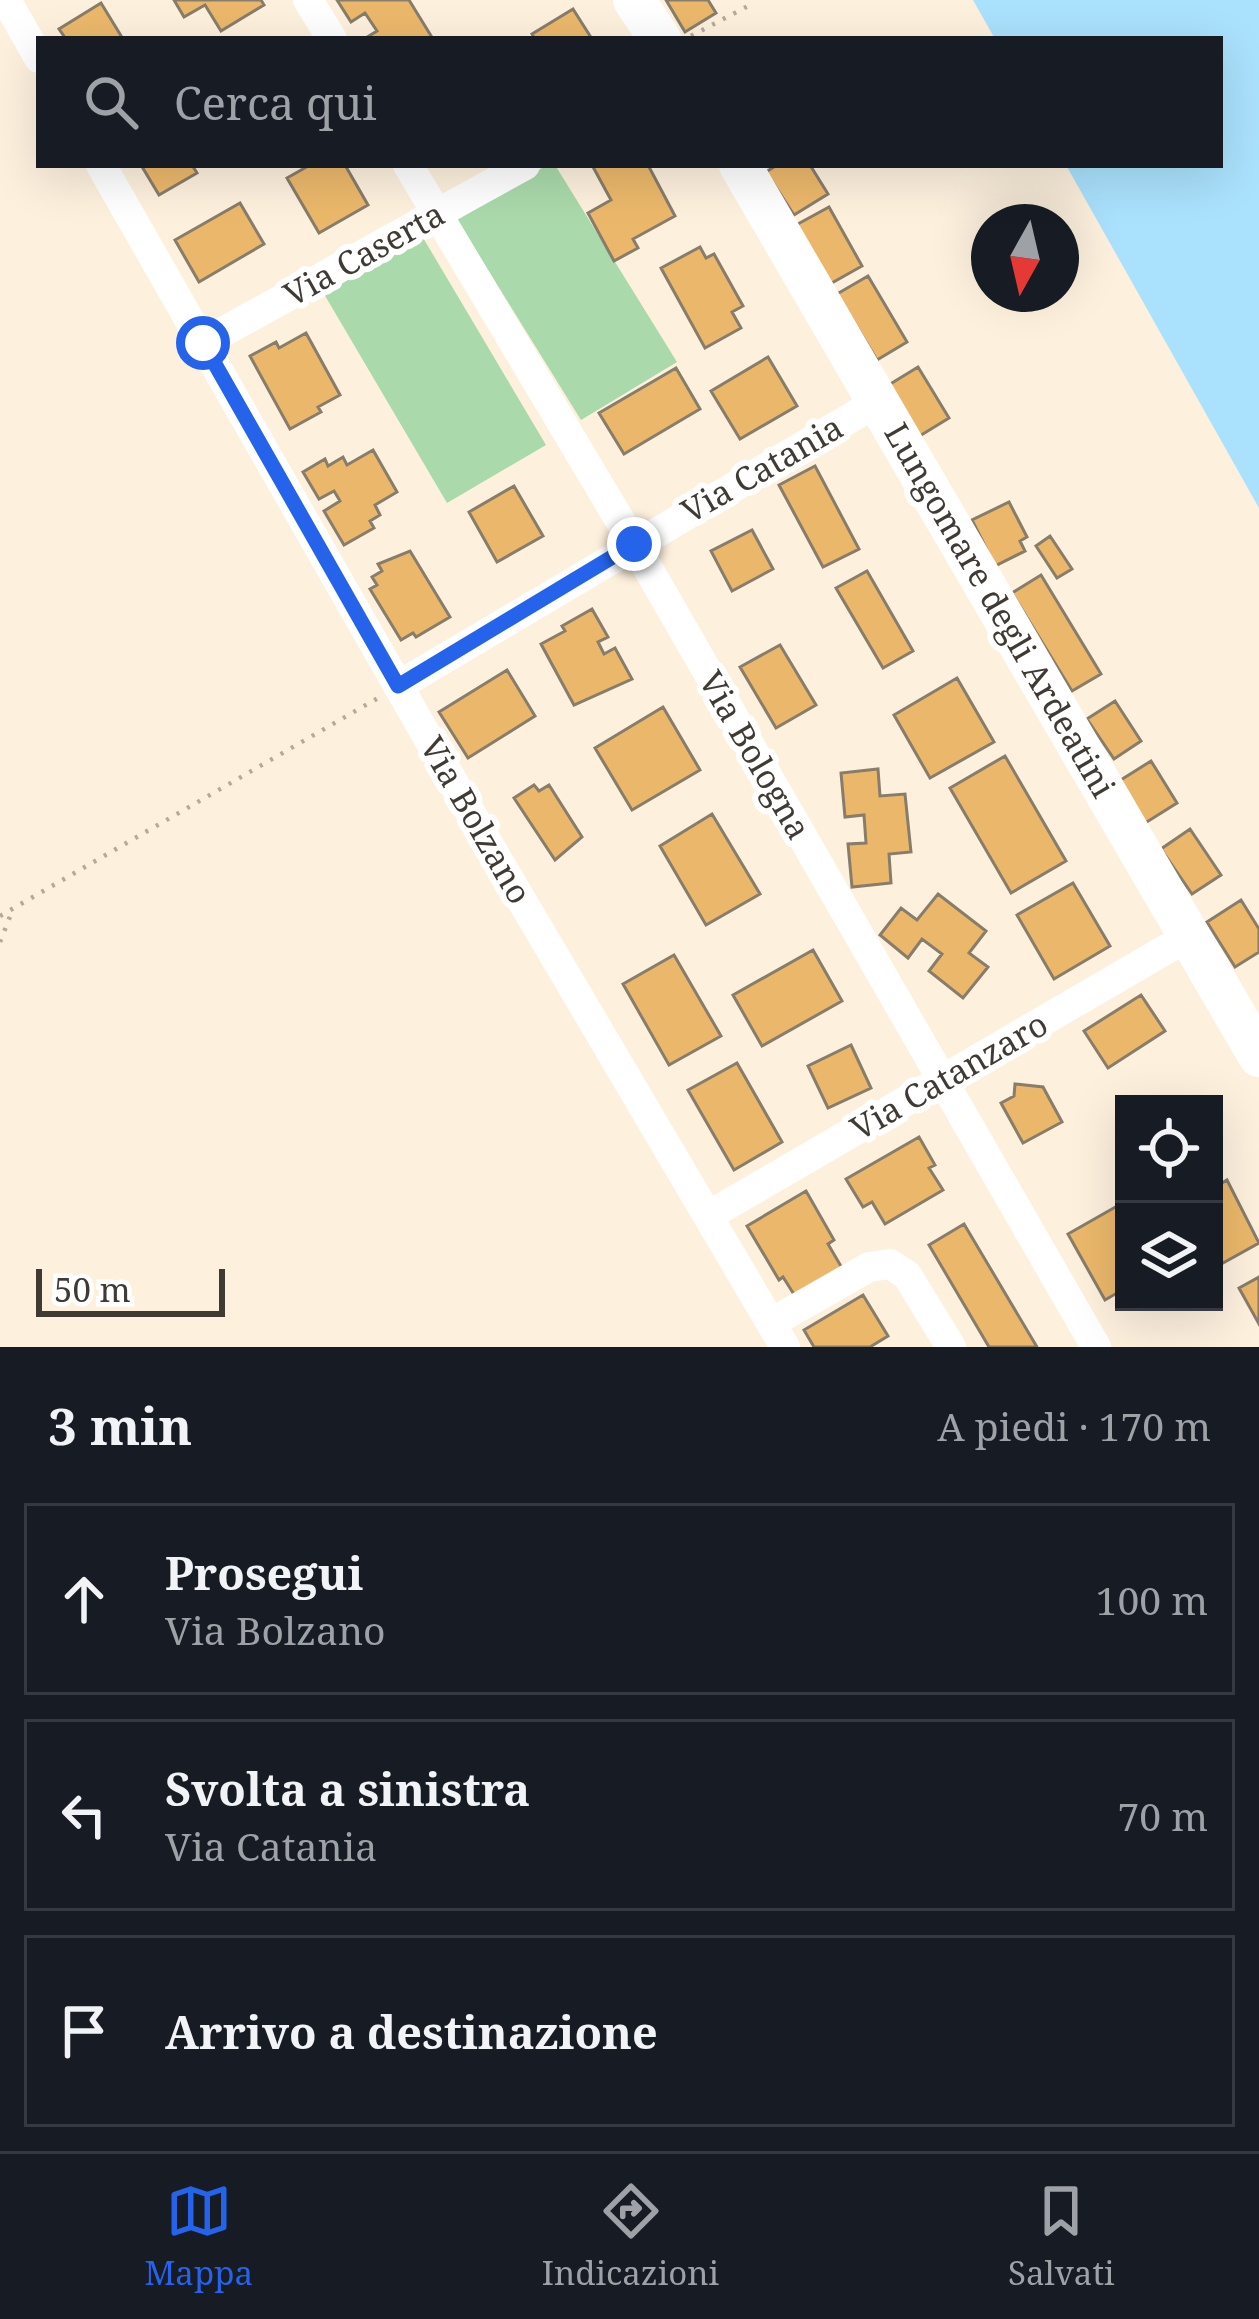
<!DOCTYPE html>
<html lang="it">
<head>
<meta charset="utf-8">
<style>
	body { margin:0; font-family:"Noto Serif",serif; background:#242831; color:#f1f3f6 }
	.controls { position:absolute; right:36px; bottom:36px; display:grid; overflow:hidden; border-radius:0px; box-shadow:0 12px 48px #0002 }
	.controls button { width:108px; height:108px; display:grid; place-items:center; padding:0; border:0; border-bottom:3px solid #363941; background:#171b24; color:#f1f3f6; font:60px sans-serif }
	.compass { position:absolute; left:971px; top:204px; width:108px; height:108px; border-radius:50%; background:#171b24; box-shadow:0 12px 48px #0002; rotate:188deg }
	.scale { position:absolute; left:36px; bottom:30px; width:189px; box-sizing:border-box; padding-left:12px; border:6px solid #3f3a33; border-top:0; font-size:33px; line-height:42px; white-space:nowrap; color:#3f3a33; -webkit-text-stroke:9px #fff; paint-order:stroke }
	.stop { position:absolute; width:36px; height:36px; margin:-27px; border:9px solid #2563eb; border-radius:50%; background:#fff }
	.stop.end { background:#2563eb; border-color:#fff; box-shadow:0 3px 12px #0008 }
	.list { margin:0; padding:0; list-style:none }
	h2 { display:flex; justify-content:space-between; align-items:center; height:156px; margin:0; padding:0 48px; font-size:51px }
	h2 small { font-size:39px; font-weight:400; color:#9ea1a6 }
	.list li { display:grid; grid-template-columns:78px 1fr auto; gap:36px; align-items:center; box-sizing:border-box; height:192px; margin:0 24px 24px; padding:0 24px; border:3px solid #363941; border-radius:0px }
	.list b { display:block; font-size:45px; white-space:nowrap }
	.list p { margin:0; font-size:39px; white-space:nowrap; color:#9ea1a6 }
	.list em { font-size:39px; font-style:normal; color:#9ea1a6 }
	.icon { flex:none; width:66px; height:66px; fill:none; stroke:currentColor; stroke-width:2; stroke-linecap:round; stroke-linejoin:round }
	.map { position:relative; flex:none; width:1259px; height:1347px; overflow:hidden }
	.search { position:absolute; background:#171b24; box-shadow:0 12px 48px #0002; left:36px; right:36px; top:36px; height:132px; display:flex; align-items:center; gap:30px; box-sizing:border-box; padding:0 42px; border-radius:0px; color:#9ea1a6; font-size:45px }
	.sheet { height:804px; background:#171b24 }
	nav { display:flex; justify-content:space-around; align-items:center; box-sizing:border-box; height:168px; border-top:3px solid #363941; background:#171b24; font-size:33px; color:#9ea1a6 }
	nav a { display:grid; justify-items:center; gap:6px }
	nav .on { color:#2563eb }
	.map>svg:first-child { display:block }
	.green { fill:#aad9ab }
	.water { fill:#aae1fc }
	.building { fill:#ebb86b; stroke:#887c6b; stroke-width:3 }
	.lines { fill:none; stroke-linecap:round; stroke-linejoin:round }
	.path { stroke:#b4aa9b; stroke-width:4.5; stroke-dasharray:3 9; stroke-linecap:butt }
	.street { stroke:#fff; stroke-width:30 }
	.secondary { stroke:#fff; stroke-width:42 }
	.route { stroke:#2563eb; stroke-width:15 }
	.labels { text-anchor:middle; stroke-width:12; stroke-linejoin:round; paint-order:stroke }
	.street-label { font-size:33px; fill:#3f3a33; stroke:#fff }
</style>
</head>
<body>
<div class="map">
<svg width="1259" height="1347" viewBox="0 0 1259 1347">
	<rect width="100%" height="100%" fill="#fdf0dd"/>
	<!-- green -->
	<path class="green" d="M547,165H555L677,362L581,420L457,220Z
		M422,236L546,445L447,503L324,294Z"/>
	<!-- water -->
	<path class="water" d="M973,0H1259V508L1066,165H1220V39H995Z"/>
	<!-- building -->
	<path class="building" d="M174,0H261L264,5L221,31L205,5L184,17Z
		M337,0H409L433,39H364L377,31L365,13L351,22Z
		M666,0H708L716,13L685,32Z
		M101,3L123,39H66L59,29Z
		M573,9L592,39H535L532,34Z
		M141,165H192L197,173L159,195Z
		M310,165H345L368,205L319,233L287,178Z
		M592,165H648L675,216L633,239L638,248L614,261L588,213L611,200Z
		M777,165H810L828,194L794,215L766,172Z
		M240,203L264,244L199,282L175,240Z
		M829,207L862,266L830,284L796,225Z
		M700,247L706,258L714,254L743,306L732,312L741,328L705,348L661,268Z
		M868,276L907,342L877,360L837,294Z
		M306,333L340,395L318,407L321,412L290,429L250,356L276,342L279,348Z
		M768,357L797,406L740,439L711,391Z
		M918,367L949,418L918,437L887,386Z
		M676,368L700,409L624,454L599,413Z
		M373,450L397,492L375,505L380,515L370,521L374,528L344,545L324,511L340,501L334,491L319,499L303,472L325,459L328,466L343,457L347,465Z
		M815,466L859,549L823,567L779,485Z
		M514,486L543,536L497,562L469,512Z
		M1009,502L1027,537L1020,541L1025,551L995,566L972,520Z
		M752,530L773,569L732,591L711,551Z
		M1050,536L1072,569L1057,578L1036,546Z
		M410,551L450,617L416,637L413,633L401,640L370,589L377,585L372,577L382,571L378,564Z
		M867,571L913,651L883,668L836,588Z
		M1041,575L1101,674L1072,691L1012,593Z
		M592,609L608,637L598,642L604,654L615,648L632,679L574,705L541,644L565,631L562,626Z
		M780,645L816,705L776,728L740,667Z
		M507,670L535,716L468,758L439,712Z
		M957,678L994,742L930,778L894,715Z
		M1115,701L1141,741L1114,759L1087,719Z
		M663,707L700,770L632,810L595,748Z
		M1005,756L1066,861L1011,893L950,788Z
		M1151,761L1177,803L1142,825L1116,783Z
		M878,769L880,796L905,794L911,852L889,854L891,883L852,887L848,844L866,843L864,815L845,817L841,773Z
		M534,785L539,791L549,785L582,837L555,860L514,798Z
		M712,814L760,894L706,925L660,846Z
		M1190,829L1221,875L1192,894L1161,849Z
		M1073,883L1110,946L1054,979L1017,915Z
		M938,894L986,931L969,953L988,967L963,998L929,971L942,954L922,939L908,958L880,935L901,908L917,920Z
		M1241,900L1259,929V952L1235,967L1207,922Z
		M813,950L842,1001L762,1046L733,995Z
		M674,955L721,1036L669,1065L623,984Z
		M1141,995L1165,1031L1108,1068L1084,1031Z
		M851,1045L871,1088L828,1108L808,1066Z
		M737,1063L782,1142L734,1170L688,1090Z
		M1015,1084L1043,1087L1062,1122L1023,1143L1001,1103L1014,1096Z
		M919,1137L935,1165L929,1168L943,1190L885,1224L872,1202L863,1207L846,1179Z
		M1227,1180L1259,1243L1223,1263L1214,1248V1188Z
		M806,1191L834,1240L828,1244L842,1268L795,1296L783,1277L779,1280L747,1226Z
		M1119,1205L1124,1214V1289L1105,1300L1068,1234Z
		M964,1224L1037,1347H989L929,1245Z
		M1259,1277V1324L1239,1288Z
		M863,1295L888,1336L870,1347H814L804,1330Z"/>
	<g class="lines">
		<!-- path -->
		<path class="path" d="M691,36L748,6
			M0,916L378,698
			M0,942L11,914"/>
		<!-- street -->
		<path class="street" d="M6,0L39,58
			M308,0L332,39
			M101,165L489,845L785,1347
			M408,165L634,544L1096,1347
			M203,343L525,165
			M398,686L879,401
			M708,1216L1189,936
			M771,1323L869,1267L890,1264L907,1275L951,1347"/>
		<!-- secondary -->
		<path class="secondary" d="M634,0L660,39
			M740,165L1259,1056"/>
	</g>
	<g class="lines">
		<!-- route -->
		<path class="route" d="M203,343L398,686L634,544"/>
	</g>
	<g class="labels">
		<!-- street labels -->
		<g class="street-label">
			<text transform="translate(364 254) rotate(-29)" y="12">Via Caserta</text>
			<text transform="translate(762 469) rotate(-30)" y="12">Via Catania</text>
			<text transform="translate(1000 610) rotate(60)" y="12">Lungomare degli Ardeatini</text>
			<text transform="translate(755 755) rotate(60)" y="12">Via Bologna</text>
			<text transform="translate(476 820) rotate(60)" y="12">Via Bolzano</text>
			<text transform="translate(949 1076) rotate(-30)" y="12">Via Catanzaro</text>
		</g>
	</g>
</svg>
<div class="controls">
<button><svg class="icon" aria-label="locate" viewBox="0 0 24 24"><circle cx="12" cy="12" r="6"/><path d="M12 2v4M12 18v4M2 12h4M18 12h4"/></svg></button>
<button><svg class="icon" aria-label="layers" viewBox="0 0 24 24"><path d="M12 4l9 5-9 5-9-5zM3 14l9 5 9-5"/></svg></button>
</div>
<svg class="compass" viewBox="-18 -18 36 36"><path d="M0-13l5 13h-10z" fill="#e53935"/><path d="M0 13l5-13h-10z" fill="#9ea1a6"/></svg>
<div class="scale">50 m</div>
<div class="stop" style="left:203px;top:343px"></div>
<div class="stop end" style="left:634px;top:544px"></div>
<div class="search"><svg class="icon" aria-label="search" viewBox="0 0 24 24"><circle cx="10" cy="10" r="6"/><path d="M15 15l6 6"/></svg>Cerca qui</div>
</div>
<section class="sheet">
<h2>3 min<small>A piedi · 170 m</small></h2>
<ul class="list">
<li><svg class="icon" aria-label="ahead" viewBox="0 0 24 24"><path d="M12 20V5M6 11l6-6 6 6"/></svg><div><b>Prosegui</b><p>Via Bolzano</p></div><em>100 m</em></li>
<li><svg class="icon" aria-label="left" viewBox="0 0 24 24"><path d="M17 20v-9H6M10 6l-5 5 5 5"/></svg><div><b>Svolta a sinistra</b><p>Via Catania</p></div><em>70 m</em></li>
<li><svg class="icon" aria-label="arrive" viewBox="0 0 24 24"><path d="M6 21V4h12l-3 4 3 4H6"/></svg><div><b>Arrivo a destinazione</b></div></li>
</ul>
</section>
<nav>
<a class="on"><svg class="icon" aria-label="map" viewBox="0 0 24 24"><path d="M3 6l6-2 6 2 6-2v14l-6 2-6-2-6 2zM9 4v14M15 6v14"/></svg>Mappa</a>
<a><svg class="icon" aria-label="directions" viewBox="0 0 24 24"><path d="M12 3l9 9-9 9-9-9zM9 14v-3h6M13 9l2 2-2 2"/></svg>Indicazioni</a>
<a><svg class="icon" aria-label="saved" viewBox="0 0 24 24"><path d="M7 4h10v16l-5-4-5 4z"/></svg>Salvati</a>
</nav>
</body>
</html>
